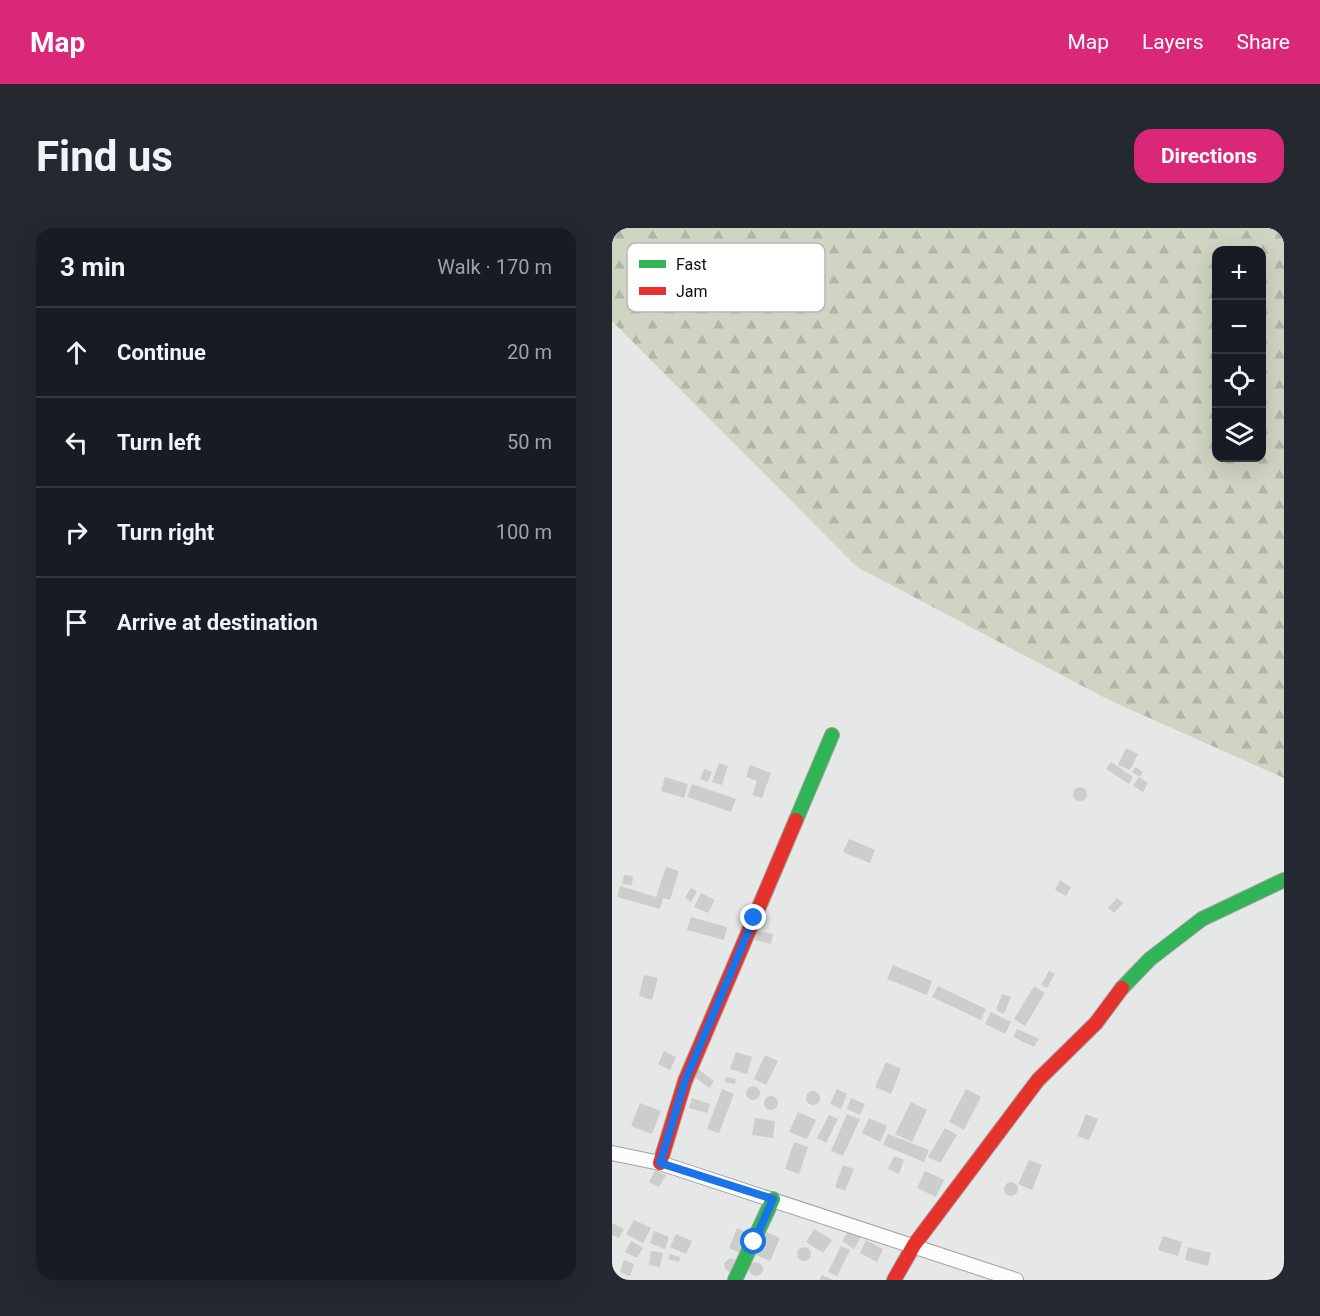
<!DOCTYPE html>
<html lang="en">
<head>
<meta charset="utf-8">
<style>
	body { margin:0; font-family:Roboto,sans-serif; background:#242831; color:#f1f3f6 }
	.controls { position:absolute; right:18px; top:18px; display:grid; overflow:hidden; border-radius:12px; box-shadow:0 6px 24px #0002 }
	.controls button { width:54px; height:54px; display:grid; place-items:center; padding:0; border:0; border-bottom:2px solid #363941; background:#171b24; color:#f1f3f6; font:30px sans-serif }
	.stop { position:absolute; width:18px; height:18px; margin:-14px; border:4px solid #1a73e8; border-radius:50%; background:#fff }
	.stop.end { background:#1a73e8; border-color:#fff; box-shadow:0 2px 6px #0008 }
	.list { margin:0; padding:0; list-style:none }
	h2 { display:flex; justify-content:space-between; align-items:center; height:78px; margin:0; padding:0 24px; font-size:26px }
	h2 small { font-size:20px; font-weight:400; color:#9ea1a6 }
	.list li { display:grid; grid-template-columns:39px 1fr auto; gap:18px; align-items:center; box-sizing:border-box; height:90px; padding:0 24px; border-top:2px solid #363941 }
	.list b { display:block; font-size:22px; white-space:nowrap }
	.list em { font-size:20px; font-style:normal; color:#9ea1a6 }
	.icon { flex:none; width:33px; height:33px; fill:none; stroke:currentColor; stroke-width:2; stroke-linecap:round; stroke-linejoin:round }
	.map { position:relative; flex:none; width:672px; height:1052px; overflow:hidden; border-radius:18px }
	header { display:flex; align-items:center; gap:36px; box-sizing:border-box; height:84px; padding:0 30px; background:#db2777; color:#fff }
	header strong { font-size:28px }
	nav { display:flex; gap:33px; margin-inline-start:auto; font-size:21px }
	.intro { display:flex; align-items:center; justify-content:space-between; box-sizing:border-box; height:144px; padding:0 36px }
	h1 { margin:0; font-size:42px }
	.button { padding:15px 27px; border-radius:18px; background:#db2777; color:#fff; font-size:21px; font-weight:700 }
	main { display:flex; gap:36px; padding:0 36px }
	aside { flex:1; background:#171b24; border-radius:18px; box-shadow:0 6px 24px #0002 }
	.map>svg:first-child { display:block }
	.forest { fill:url(#forest-firs); fill-rule:evenodd }
	.building { fill:#cccecc }
	.lines { fill:none; stroke-linecap:round; stroke-linejoin:round }
	.street-casing { stroke:#a0a2a1; stroke-width:16 }
	.fast-casing { stroke:#a0a2a1; stroke-width:16 }
	.jam-casing { stroke:#a0a2a1; stroke-width:16 }
	.street { stroke:#fbfcfb; stroke-width:14 }
	.fast { stroke:#30b455; stroke-width:14 }
	.jam { stroke:#e5322d; stroke-width:14 }
	.route { stroke:#1a73e8; stroke-width:8 }
	.key { fill:#fff; stroke:#b6b7b6; stroke-width:1.5 }
	.key-label { font-size:16px; fill:#0d0e0d }
</style>
</head>
<body>
<header>
<strong>Map</strong>
<nav><a>Map</a><a>Layers</a><a>Share</a></nav>
</header>
<div class="intro"><h1>Find us</h1><a class="button">Directions</a></div>
<main>
<aside>
<h2>3 min<small>Walk · 170 m</small></h2>
<ul class="list">
<li><svg class="icon" aria-label="ahead" viewBox="0 0 24 24"><path d="M12 20V5M6 11l6-6 6 6"/></svg><div><b>Continue</b></div><em>20 m</em></li>
<li><svg class="icon" aria-label="left" viewBox="0 0 24 24"><path d="M17 20v-9H6M10 6l-5 5 5 5"/></svg><div><b>Turn left</b></div><em>50 m</em></li>
<li><svg class="icon" aria-label="right" viewBox="0 0 24 24"><path d="M7 20v-9h11M14 6l5 5-5 5"/></svg><div><b>Turn right</b></div><em>100 m</em></li>
<li><svg class="icon" aria-label="arrive" viewBox="0 0 24 24"><path d="M6 21V4h12l-3 4 3 4H6"/></svg><div><b>Arrive at destination</b></div></li>
</ul>
</aside>
<div class="map">
<svg width="672" height="1052" viewBox="0 0 672 1052">
	<defs>
		<pattern id="forest-firs" width="22" height="20" patternUnits="userSpaceOnUse" patternTransform="scale(1.5)"><rect width="22" height="20" fill="#d0d4c3"/><path d="M5 1l3.5 6h-7zM16 11l3.5 6h-7z" fill="#b1b5a6"/></pattern>
	</defs>
	<rect width="100%" height="100%" fill="#e5e8e6"/>
	<!-- forest -->
	<path class="forest" d="M0,0H672V550L497,472L245,339L0,93ZM604,22H650V230H604Z"/>
	<!-- building -->
	<path class="building" d="M514,520L526,526L518,542L506,537Z
		M499,534L521,549L517,556L494,541Z
		M107,535L116,538L110,557L100,554Z
		M138,537L159,545L150,570L140,567L145,553L134,549Z
		M523,539L531,544L528,549L520,544Z
		M92,541L100,544L96,554L88,551Z
		M53,549L76,556L72,570L49,563Z
		M527,549L536,555L531,564L521,558Z
		M80,556L124,571L119,584L75,569Z
		M461 566a7 7 0 1 1 14 0a7 7 0 1 1-14 0Z
		M237,611L263,622L258,635L231,624Z
		M54,639L67,643L58,672L51,670L48,681L5,669L8,658L44,669Z
		M12,647L21,648L20,657L10,656Z
		M448,652L459,659L454,668L443,662Z
		M79,660L85,663L79,674L73,670Z
		M89,665L103,672L96,685L82,679Z
		M505,670L511,675L502,685L496,680Z
		M79,689L115,699L112,712L75,702Z
		M144,703L161,706L159,716L143,712Z
		M281,737L320,753L315,767L275,751Z
		M437,743L443,746L435,760L429,757Z
		M32,747L46,750L40,772L27,768Z
		M326,758L374,781L369,792L320,769Z
		M422,758L433,765L413,798L402,791Z
		M390,766L399,769L392,786L384,782Z
		M379,784L399,794L393,806L373,796Z
		M405,801L427,811L422,819L401,809Z
		M52,823L64,829L58,842L46,836Z
		M124,824L140,829L135,846L118,841Z
		M153,827L166,833L154,857L142,851Z
		M274,834L289,841L279,866L263,859Z
		M85,840L102,853L97,860L79,846Z
		M114,849L124,851L123,856L113,854Z
		M134 865a7 7 0 1 1 14 0a7 7 0 1 1-14 0Z
		M110,861L122,866L107,905L95,901Z
		M225,861L235,866L229,881L218,876Z
		M354,861L369,869L352,902L337,894Z
		M194 870a7 7 0 1 1 14 0a7 7 0 1 1-14 0Z
		M152 875a7 7 0 1 1 14 0a7 7 0 1 1-14 0Z
		M80,870L98,876L95,885L77,880Z
		M239,870L253,876L248,887L235,881Z
		M299,874L315,882L300,914L283,906Z
		M28,875L49,883L40,906L19,898Z
		M186,884L204,892L195,911L177,904Z
		M235,886L248,891L231,928L219,923Z
		M474,886L486,891L477,912L465,908Z
		M217,887L226,891L214,915L205,910Z
		M143,890L163,893L161,910L140,907Z
		M257,890L275,898L268,914L250,905Z
		M333,900L345,907L328,935L316,929Z
		M276,906L317,922L312,934L271,917Z
		M182,914L196,919L187,946L173,941Z
		M282,928L292,932L287,946L276,941Z
		M417,932L430,937L420,962L406,956Z
		M231,937L242,941L233,963L223,959Z
		M43,942L54,947L47,959L37,954Z
		M313,943L332,952L324,969L305,960Z
		M392 961a7 7 0 1 1 14 0a7 7 0 1 1-14 0Z
		M22,992L39,1000L31,1015L14,1006Z
		M0,995L12,1001L7,1010L0,1007Z
		M125,1000L141,1007L132,1027L117,1020Z
		M202,1001L220,1012L211,1025L194,1014Z
		M237,1002L249,1009L242,1021L230,1013Z
		M42,1003L57,1009L53,1021L38,1015Z
		M152,1003L168,1010L158,1033L142,1026Z
		M64,1006L80,1013L74,1026L58,1019Z
		M551,1008L570,1014L566,1028L546,1022Z
		M254,1012L271,1021L265,1034L248,1025Z
		M19,1013L31,1020L25,1030L13,1024Z
		M229,1018L238,1022L225,1048L216,1044Z
		M576,1019L599,1025L596,1038L573,1032Z
		M185 1026a7 7 0 1 1 14 0a7 7 0 1 1-14 0Z
		M39,1023L51,1025L48,1039L37,1037Z
		M58,1026L68,1029L67,1034L56,1031Z
		M118,1030L123,1031L118,1044L113,1041L112,1035Z
		M12,1032L22,1036L18,1048L8,1044Z
		M137 1041a7 7 0 1 1 14 0a7 7 0 1 1-14 0Z
		M210,1047L221,1052H207Z"/>
	<g class="lines">
		<defs>
			<path id="street" d="M0,925L48,935L404,1052"/>
			<path id="fast" d="M184,592L220,507
				M510,760L538,731L590,691L672,652
				M123,1052L161,971"/>
			<path id="jam" d="M48,935L73,853L184,592
				M282,1052L302,1017L426,852L484,795L510,760"/>
		</defs>
		<!-- street casing -->
		<use href="#street" class="street-casing"/>
		<!-- fast casing -->
		<use href="#fast" class="fast-casing"/>
		<!-- jam casing -->
		<use href="#jam" class="jam-casing"/>
		<!-- street -->
		<use href="#street" class="street"/>
		<!-- fast -->
		<use href="#fast" class="fast"/>
		<!-- jam -->
		<use href="#jam" class="jam"/>
	</g>
	<g class="lines">
		<!-- route -->
		<path class="route" d="M142,1014L161,971L48,935L73,853L142,690"/>
	</g>
	<!-- legend -->
	<rect x="15" y="15" width="198" height="69" rx="9" class="key"/>
	<rect x="27" y="32" width="27" height="8" fill="#30b455"/>
	<rect x="27" y="59" width="27" height="8" fill="#e5322d"/>
	<g class="key-label">
		<text x="64" y="42">Fast</text>
		<text x="64" y="69">Jam</text>
	</g>
</svg>
<div class="controls">
<button>+</button>
<button>−</button>
<button><svg class="icon" aria-label="locate" viewBox="0 0 24 24"><circle cx="12" cy="12" r="6"/><path d="M12 2v4M12 18v4M2 12h4M18 12h4"/></svg></button>
<button><svg class="icon" aria-label="layers" viewBox="0 0 24 24"><path d="M12 4l9 5-9 5-9-5zM3 14l9 5 9-5"/></svg></button>
</div>
<div class="stop" style="left:142px;top:1014px"></div>
<div class="stop end" style="left:142px;top:690px"></div>
</div>
</main>
</body>
</html>
